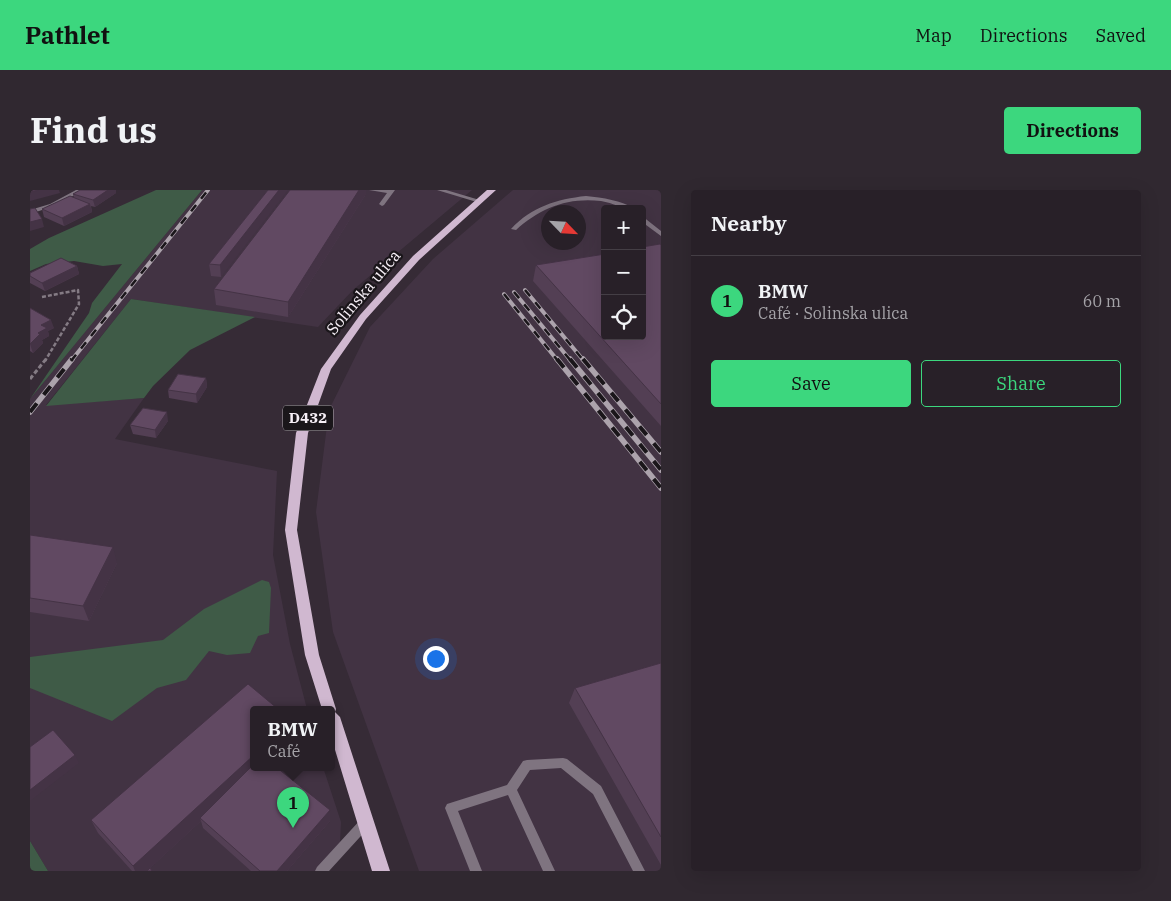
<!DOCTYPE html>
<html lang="en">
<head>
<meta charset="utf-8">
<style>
	body { margin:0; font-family:"IBM Plex Serif",serif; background:#302830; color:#f1f3f6 }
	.controls { position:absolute; right:15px; top:15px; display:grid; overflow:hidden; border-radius:5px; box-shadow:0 5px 20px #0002 }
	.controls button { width:45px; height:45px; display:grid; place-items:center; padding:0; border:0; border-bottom:1px solid #443e45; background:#282028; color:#f1f3f6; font:25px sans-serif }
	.compass { position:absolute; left:511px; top:15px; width:45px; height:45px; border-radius:50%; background:#282028; box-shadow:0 5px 20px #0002; rotate:115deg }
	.you { position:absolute; left:405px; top:468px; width:18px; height:18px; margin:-12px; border:4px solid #fff; border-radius:50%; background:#1a73e8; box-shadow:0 0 0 8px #1a73e833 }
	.badge { display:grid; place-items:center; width:32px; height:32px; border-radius:50%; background:#3cd77e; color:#111; font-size:16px; font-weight:700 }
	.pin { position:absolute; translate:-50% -41px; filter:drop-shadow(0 1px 2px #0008) }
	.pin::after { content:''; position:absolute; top:26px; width:18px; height:15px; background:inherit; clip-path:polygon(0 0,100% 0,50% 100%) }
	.popup { position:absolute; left:220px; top:516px; width:85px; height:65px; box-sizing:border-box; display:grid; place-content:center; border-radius:5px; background:#282028; filter:drop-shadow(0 1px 4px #0005); font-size:16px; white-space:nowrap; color:#a5a3a8 }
	.popup b { font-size:19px; color:#f1f3f6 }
	.popup::after { content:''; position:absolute; left:50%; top:100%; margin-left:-10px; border:10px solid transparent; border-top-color:#282028 }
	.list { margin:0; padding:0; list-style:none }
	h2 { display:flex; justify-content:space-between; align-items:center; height:65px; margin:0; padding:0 20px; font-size:21px }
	h2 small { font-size:16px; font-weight:400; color:#a5a3a8 }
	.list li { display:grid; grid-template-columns:32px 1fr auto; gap:15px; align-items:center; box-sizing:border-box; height:90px; padding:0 20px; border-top:1px solid #443e45 }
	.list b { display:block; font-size:19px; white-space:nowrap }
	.list p { margin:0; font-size:16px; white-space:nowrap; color:#a5a3a8 }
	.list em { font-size:16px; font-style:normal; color:#a5a3a8 }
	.actions { display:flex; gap:10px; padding:15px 20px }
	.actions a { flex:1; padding:11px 0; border:1px solid #3cd77e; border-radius:5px; text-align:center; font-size:18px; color:#3cd77e }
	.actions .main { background:#3cd77e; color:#111 }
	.icon { flex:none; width:28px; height:28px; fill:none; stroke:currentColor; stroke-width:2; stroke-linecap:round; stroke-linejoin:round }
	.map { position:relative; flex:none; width:631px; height:681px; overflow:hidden; border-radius:5px }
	header { display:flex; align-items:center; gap:30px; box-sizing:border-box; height:70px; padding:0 25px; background:#3cd77e; color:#111 }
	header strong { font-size:24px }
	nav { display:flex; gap:28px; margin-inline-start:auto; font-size:18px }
	.intro { display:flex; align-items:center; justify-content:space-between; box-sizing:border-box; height:120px; padding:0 30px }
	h1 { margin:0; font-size:35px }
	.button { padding:12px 22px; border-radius:5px; background:#3cd77e; color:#111; font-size:18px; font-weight:700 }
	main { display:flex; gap:30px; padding:0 30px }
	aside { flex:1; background:#282028; border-radius:5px; box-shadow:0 5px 20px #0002 }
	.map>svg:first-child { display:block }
	.built { fill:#423343; fill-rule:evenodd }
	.green { fill:#3f5b47 }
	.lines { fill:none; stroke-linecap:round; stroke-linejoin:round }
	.path-far1 { stroke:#847b84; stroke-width:2.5; stroke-dasharray:4 2; stroke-linecap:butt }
	.path { stroke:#847b84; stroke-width:3; stroke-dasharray:4.5 2.5; stroke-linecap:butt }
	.lane { fill:#7f7480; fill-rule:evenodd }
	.street { fill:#7f7480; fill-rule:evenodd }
	.primary { fill:#d0b8d0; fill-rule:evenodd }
	.rail-far1-casing { stroke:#aca3ac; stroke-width:4 }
	.rail-casing { stroke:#aca3ac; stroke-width:5.5 }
	.rail-far1 { stroke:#1a161a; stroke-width:2.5; stroke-dasharray:8; stroke-linecap:butt }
	.rail { stroke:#1a161a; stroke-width:4; stroke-dasharray:11; stroke-linecap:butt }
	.wall { fill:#533f54 }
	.shaded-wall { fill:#443345 }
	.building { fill:#614962; stroke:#443345 }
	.labels { text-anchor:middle; stroke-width:4.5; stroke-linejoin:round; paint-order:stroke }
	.shield { fill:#1a161a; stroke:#b4aeb4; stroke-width:1 }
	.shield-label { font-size:15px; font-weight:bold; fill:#f6eff6 }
	.street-label { font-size:16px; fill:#f6eff6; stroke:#1a161a }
</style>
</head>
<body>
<header>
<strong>Pathlet</strong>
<nav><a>Map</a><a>Directions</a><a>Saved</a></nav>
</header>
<div class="intro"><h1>Find us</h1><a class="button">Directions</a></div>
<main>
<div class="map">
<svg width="631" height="681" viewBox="0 0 631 681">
	<rect width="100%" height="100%" fill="#362b36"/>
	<!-- built -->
	<path class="built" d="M172,0H442L323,100L288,137L101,109L16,215L114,208L85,249L247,281L243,365L260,454L277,519H224V577H293L311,632L310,653L289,681H18L0,651V209Z
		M483,0H631V681H389L303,442L286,322L299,220L340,137L403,69ZM575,19H612V146H575ZM518,22H548V52H518Z"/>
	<!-- green -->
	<path class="green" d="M126,0H172L0,209L59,123L62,113L92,74L73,76L44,71L16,74L0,81V59L19,48Z
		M101,109L225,127L160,160L123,196L114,208L16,216Z
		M232,390L239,392L241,398L239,443L228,446L220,463L197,465L179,461L156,490L127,498L82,531L0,498V467L133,450L174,419Z
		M0,651L18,681H0Z"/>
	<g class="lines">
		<!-- path-far1 -->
		<path class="path-far1" d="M12,107L48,100L49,114L15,171"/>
		<!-- path -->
		<path class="path" d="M0,189L16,169"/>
		<!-- lane -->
		<path class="lane" d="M339,0H365L354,15L352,16L349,14L357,3Z
			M407,0H416L453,11L450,13Z
			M533,568L537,569L571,596L615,681H603L563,604L531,578L500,580L487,600L525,681H513L478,605L428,621L452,681H440L415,618L417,614L477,595L493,571L497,570Z
			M336,626L340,628L342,632L340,636L299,681H285L287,677L332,628Z"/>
		<!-- street -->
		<path class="street" d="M46,0H54L24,16L0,24V20L20,14Z
			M556,6C573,8 591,10 605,19C593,19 583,13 571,11C538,7 510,18 486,40L481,39C501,17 527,9 556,6Z
			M612,26L631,41V46L612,32Z"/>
		<!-- primary -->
		<path class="primary" d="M457,0H466L389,70L336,129L301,179L278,243L267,340L289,465L306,519L305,522L310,527L360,681H342L302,550V519H292L275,465L255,340L266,243L291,179L330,125L383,66Z"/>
		<defs>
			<path id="rail-far1" d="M495,100L554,171
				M484,102L541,171
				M474,104L528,171
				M41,171L178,0"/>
			<path id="rail" d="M527,169L631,298
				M540,169L631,280
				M553,169L631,262
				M0,222L42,169"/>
		</defs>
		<!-- rail-far1 casing -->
		<use href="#rail-far1" class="rail-far1-casing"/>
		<!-- rail casing -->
		<use href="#rail" class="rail-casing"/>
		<!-- rail-far1 -->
		<use href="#rail-far1" class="rail-far1"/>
		<!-- rail -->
		<use href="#rail" class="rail"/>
	</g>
	<!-- wall -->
	<path class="wall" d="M238,0L191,87L181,86L179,74Z
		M86,3L65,17L61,16L62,22L34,36L14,27L12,19L44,8L43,4Z
		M336,4L258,127L186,115L184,99Z
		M631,55V236L503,91L506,75Z
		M47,76L49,84L15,101L0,93V83Z
		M0,118L24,138L18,141L19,146L12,150L13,153L3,163L0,161Z
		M176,188L177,197L167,213L139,208L138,200Z
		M138,231L126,248L103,244L100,235Z
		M0,345L87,373L59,431L0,422Z
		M631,473V675L539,513L545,498Z
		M224,577L300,620V631L257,681H221L173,638L171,631L120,678L122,681H102L68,643L61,630Z"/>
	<!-- shaded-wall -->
	<path class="shaded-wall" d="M9,0H29L30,3L0,11V2Z
		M78,0H86V3L65,17L63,10Z
		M249,0H258L191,87L190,75Z
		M329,0H336V4L258,127V112Z
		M60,14L62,22L34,36L32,28Z
		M12,29L14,37L0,41V32Z
		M47,76L49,84L15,101L12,93Z
		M21,130L24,138L18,141L19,146L12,150L13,153L3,163L0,154L8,143L11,135Z
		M176,188L177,197L167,213L166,204Z
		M137,222L138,231L126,248L125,240Z
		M83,357L87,373L59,431L53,416Z
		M45,565L49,573L0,611V600Z
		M224,565V577L170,628L171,631L117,681H105L103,676Z
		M300,620V631L257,681H247Z"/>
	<!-- building -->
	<path class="building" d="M0,0H9L0,2Z
		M50,0H78L63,10L43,4Z
		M238,0H249L190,75L179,74Z
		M260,0H329L258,112L184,99Z
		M40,6L60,14L32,28L12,19Z
		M5,18L12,29L0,32V19Z
		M630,54L631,55V214L506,75L575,64V146H612V57Z
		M31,68L47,76L12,93L0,86V83Z
		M0,118L21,130L11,135L17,138L8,143L10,144L0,154Z
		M148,184L176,188L166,204L138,200Z
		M113,218L137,222L125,240L100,235Z
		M0,345L83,357L53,416L0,408Z
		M631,473V647L545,498Z
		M218,494L248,519H224V565L103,676L61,630Z
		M23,540L45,565L0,600V557Z
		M224,574V577H246L300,620L247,681H230L170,628Z
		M120,678L122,681H117Z"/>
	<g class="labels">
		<!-- shield labels -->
		<rect class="shield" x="253" y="215.5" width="50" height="25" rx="4"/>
		<g class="shield-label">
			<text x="278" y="233">D432</text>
		</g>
		<!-- street labels -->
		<g class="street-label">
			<text transform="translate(333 102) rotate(-50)" y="6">Solinska ulica</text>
		</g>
	</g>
</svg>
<div class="controls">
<button>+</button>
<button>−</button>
<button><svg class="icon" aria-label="locate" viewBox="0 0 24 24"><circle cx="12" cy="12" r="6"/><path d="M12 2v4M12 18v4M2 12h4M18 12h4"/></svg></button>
</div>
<svg class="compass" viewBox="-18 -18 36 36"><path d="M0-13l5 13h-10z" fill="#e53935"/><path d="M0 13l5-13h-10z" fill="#a5a3a8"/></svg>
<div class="you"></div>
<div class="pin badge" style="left:263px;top:638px">1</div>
<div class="popup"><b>BMW</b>Café</div>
</div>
<aside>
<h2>Nearby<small></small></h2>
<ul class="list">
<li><span class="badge">1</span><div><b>BMW</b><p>Café · Solinska ulica</p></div><em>60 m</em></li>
</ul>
<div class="actions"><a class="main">Save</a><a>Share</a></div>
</aside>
</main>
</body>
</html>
